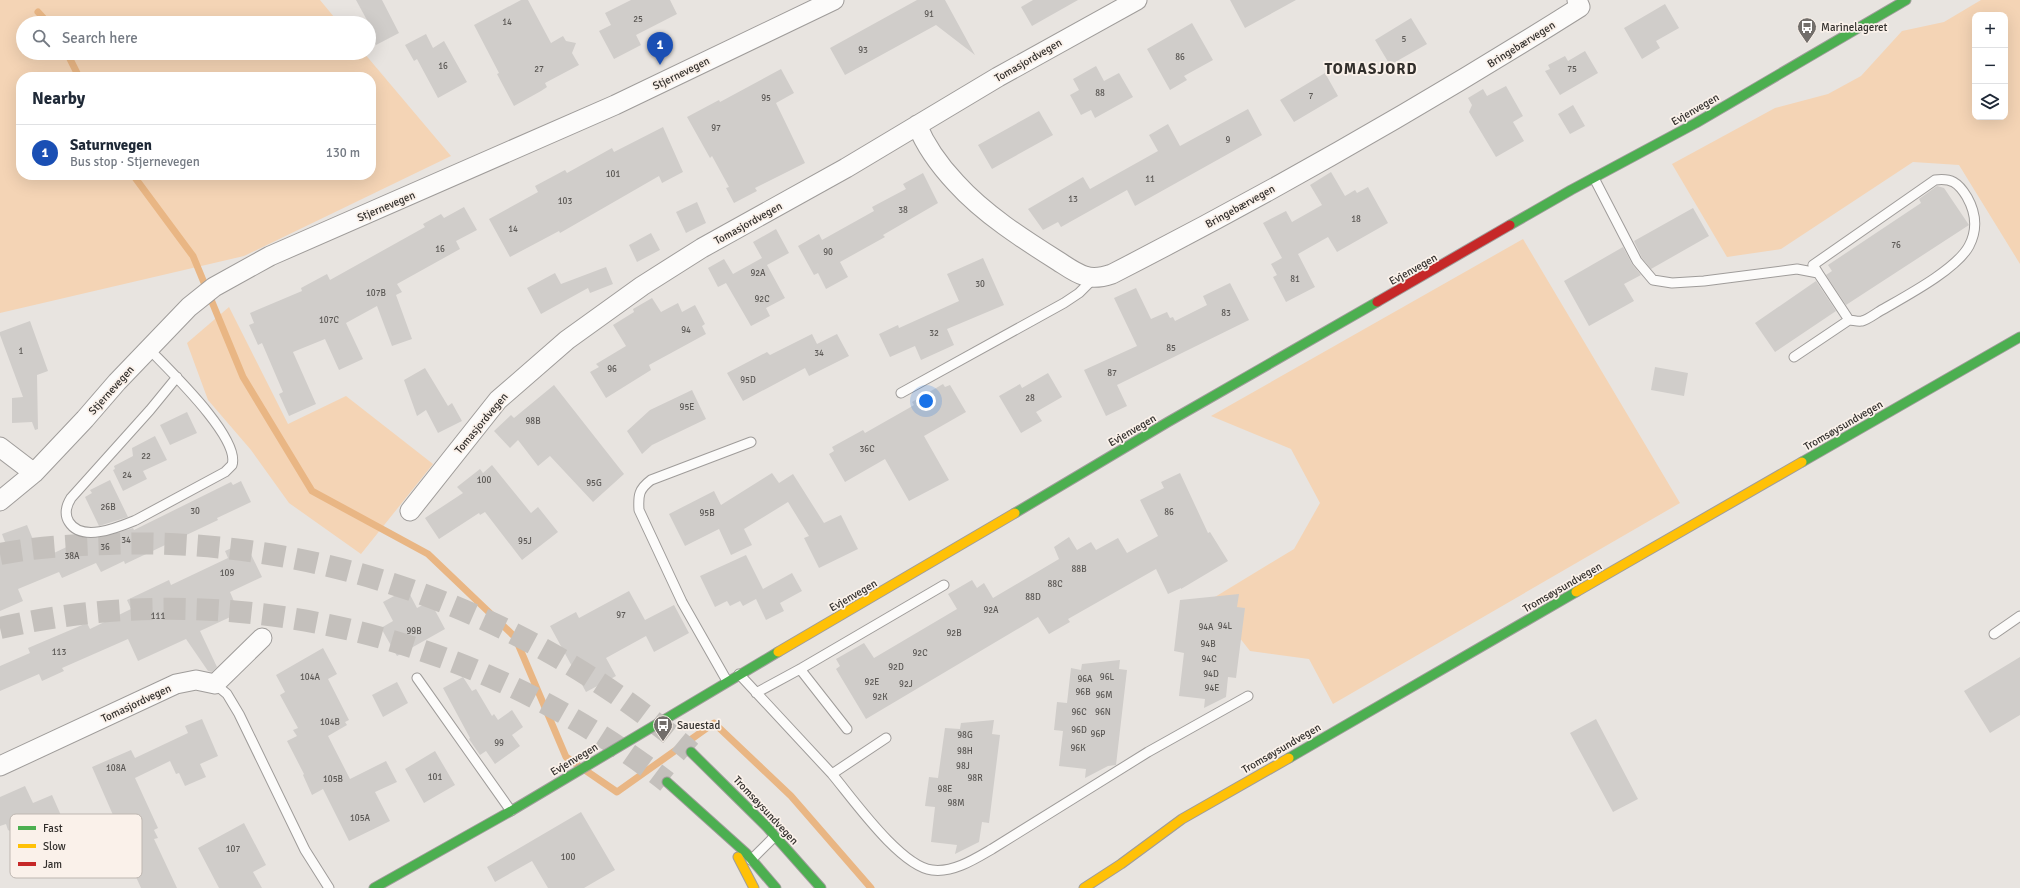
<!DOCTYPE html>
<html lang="en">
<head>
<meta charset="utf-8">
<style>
	body { margin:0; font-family:Signika,sans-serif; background:#f6f6f7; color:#1f2937 }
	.controls { position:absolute; right:12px; top:12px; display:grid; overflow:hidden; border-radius:8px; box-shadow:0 4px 16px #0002 }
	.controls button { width:36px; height:36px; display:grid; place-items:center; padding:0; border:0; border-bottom:1px solid #e0e1e3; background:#fff; color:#1f2937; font:20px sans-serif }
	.you { position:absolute; left:926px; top:401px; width:14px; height:14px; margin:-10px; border:3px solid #fff; border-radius:50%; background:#1a73e8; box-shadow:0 0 0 6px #1a73e833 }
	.badge { display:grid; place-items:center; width:26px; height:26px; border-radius:50%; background:#726e6b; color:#fff; font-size:13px; font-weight:700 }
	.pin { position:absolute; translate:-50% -33px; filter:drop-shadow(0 1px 2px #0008) }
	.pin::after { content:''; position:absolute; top:21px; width:14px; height:12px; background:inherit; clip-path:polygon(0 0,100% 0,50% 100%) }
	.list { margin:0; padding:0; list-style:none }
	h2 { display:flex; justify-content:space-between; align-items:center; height:52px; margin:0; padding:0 16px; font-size:17px }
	h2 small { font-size:13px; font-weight:400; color:#747a83 }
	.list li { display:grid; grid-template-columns:26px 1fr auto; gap:12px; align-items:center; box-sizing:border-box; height:56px; padding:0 16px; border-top:1px solid #e0e1e3 }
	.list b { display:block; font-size:15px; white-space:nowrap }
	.list p { margin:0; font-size:13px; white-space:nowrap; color:#747a83 }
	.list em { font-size:13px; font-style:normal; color:#747a83 }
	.icon { flex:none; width:22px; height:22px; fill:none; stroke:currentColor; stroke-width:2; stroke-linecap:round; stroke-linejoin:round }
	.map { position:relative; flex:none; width:2020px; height:888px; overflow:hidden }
	.search { position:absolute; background:#fff; box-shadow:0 4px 16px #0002; left:16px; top:16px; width:360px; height:44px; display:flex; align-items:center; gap:10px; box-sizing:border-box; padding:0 14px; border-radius:22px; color:#747a83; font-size:15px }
	.panel { position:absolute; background:#fff; box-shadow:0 4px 16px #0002; left:16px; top:72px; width:360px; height:108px; border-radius:16px }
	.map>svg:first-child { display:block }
	.green { fill:#f4d4b5; fill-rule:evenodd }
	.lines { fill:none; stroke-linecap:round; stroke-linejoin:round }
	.stream { stroke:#e9b684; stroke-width:7 }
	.building { fill:#d0cdca }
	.highway-tunnel { stroke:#c4c0bc; stroke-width:22; stroke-dasharray:22 11; stroke-linecap:butt }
	.lane-casing { stroke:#9f9c9a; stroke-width:11 }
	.street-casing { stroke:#9f9c9a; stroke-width:21 }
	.fast-casing { stroke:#9f9c9a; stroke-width:11 }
	.slow-casing { stroke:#9f9c9a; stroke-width:11 }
	.jam-casing { stroke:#9f9c9a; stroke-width:11 }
	.lane { stroke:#fcfbfa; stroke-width:9 }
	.street { stroke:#fcfbfa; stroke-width:19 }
	.fast { stroke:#4caf50; stroke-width:9 }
	.slow { stroke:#ffc107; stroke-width:9 }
	.jam { stroke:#c62828; stroke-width:9 }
	.labels { text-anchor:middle; stroke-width:3.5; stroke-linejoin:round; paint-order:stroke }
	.number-label { font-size:9px; fill:#5b5855 }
	.poi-label { font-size:11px; fill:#322f2c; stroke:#faf1ea; text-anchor:start }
	.street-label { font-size:11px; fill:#322f2c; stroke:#faf1ea }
	.district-label { font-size:15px; font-weight:bold; letter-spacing:1px; fill:#322f2c; stroke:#faf1ea }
	.key { fill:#faf1ea; stroke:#beb7b1; stroke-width:1 }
	.key-label { font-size:11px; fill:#322f2c }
</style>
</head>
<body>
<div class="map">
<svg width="2020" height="888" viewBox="0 0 2020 888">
	<rect width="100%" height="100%" fill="#e8e4e0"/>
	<!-- green -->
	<path class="green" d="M0,0H320L339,23H23V53H364L451,156L244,256L0,313ZM21,77H371V175H21Z
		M1981,0H2020V264L1959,165L1913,162L1781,249L1727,257L1672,164L1775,108L1828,94L1861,76L1902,31L1944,22ZM1975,15H2005V117H1975Z
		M1523,239L1680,503L1333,704L1309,659L1250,651L1210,600L1294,549L1320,503L1291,449L1211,416Z
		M229,307L288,424L346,396L433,464L361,554L289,503L251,450L208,400L187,343Z"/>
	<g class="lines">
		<!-- stream -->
		<path class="stream" d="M38,12L48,23
			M67,53L79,77
			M133,175L193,256L243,377L312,491L428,554L515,637L566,757L617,792L714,723L791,796L871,888"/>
	</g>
	<!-- building -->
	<path class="building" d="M356,0H382L399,33L376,45L369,31V23H366L368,22Z
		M521,0H528L551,43L563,36L566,41L576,43L572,53L579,65L545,83L547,87L541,91L514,106L497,74L499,73L474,25Z
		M631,0H670L677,14L636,35L641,45L614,59L599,31L611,25L605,13Z
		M917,0H945L975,55L936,25L845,75L830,48Z
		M1033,0H1078L1032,26L1021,7Z
		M1230,0H1296L1245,28Z
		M1665,4L1679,28L1656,41L1660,48L1642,59L1624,28Z
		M1411,18L1427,44L1390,65L1375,40Z
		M1192,23L1213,60L1184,76L1187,80L1170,90L1147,49Z
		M426,34L433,48L444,41L467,82L438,98L417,59L414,61L405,45Z
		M1585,51L1598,73L1560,95L1545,71L1550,69L1548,65L1565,56L1568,61Z
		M1096,66L1104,81L1119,73L1133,97L1095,118L1091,110L1081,115L1070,95L1079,90L1073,79Z
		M781,69L794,93L776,103L805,163L755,188L757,191L734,203L726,188L729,187L712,156L710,158L687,117L719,100L720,102Z
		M1325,73L1338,96L1294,122L1280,100Z
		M1506,86L1523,116L1513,122L1524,141L1496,157L1469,112L1472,105L1468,98L1483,89L1487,96Z
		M1573,105L1585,126L1570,134L1558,114Z
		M1248,109L1262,135L1135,206L1127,190L1061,227L1058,222L1043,230L1028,209L1083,177L1090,189L1158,151L1149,135L1168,124L1180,146Z
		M1039,111L1053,135L992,169L978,145Z
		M663,127L683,172L662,183L659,176L560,233L559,231L510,257L489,219L538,192L535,186L565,170L567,173L612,148L614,152Z
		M1331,172L1345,196L1355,190L1357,193L1368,187L1388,223L1337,252L1328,237L1298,254L1315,287L1286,302L1273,277L1277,275L1271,264L1282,258L1263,223L1286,211L1292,222L1322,205L1310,185Z
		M923,173L938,203L883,235L885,237L840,262L848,277L826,289L818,273L814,275L798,246L819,234L822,240L874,211L872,207L906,189L903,184Z
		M1937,186L1944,188L1969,225L1846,305L1826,275L1832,271L1828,265L1921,203L1919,199Z
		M697,202L706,223L686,233L676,212Z
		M464,207L477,230L456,241L460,249L397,284L402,292L396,295L412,339L392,346L377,306L346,323L363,359L339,370L325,339L293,352L316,404L289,416L279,394L283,392L262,343L258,345L249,325L254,323L250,313L302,291L301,288L327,274L330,280L425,227L423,224L441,214L444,218Z
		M1693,208L1709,236L1651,269L1642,258L1634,241Z
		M776,229L789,253L767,265L785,298L766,308L770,316L751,326L726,283L718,287L708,268L724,259L733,274L762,258L753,242Z
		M651,233L660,250L637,262L629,245Z
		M1623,247L1632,264L1641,275L1624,284L1634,301L1589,326L1564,281Z
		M983,258L1004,305L947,329L954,345L921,360L915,346L890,357L879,334L898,325L899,328L959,301L947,274Z
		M606,267L613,284L590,293L588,288L541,314L527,288L555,273L561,284Z
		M1816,281L1836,311L1775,352L1755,323Z
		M1230,283L1249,320L1117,385L1127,406L1106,416L1084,370L1137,346L1114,298L1136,288L1151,319L1167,312L1170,318L1173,317L1175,321L1207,305L1203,296Z
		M652,298L661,312L678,303L682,312L695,305L705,324L702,326L706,334L649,365L651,370L606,398L590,372L599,367L596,364L626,346L613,325L634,312L633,309Z
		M30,321L48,371L37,375L38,429L35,430L32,422L12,423V398L23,397L0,335V332Z
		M812,334L817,344L837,334L849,356L809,376L805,368L743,401L727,373L767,352L770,355Z
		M1655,367L1688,373L1684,396L1651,390Z
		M425,368L448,406L452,403L462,421L438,433L426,410L417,416L404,380Z
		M1048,373L1062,397L1036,412L1042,421L1021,433L999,396L1020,384L1022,388Z
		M943,384L945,387L950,385L966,412L924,436L949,480L909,501L885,459L845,482L829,454L834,451L832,447L863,430L865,433L909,408L914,405L912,402Z
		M554,385L624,474L593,502L550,456L538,466L518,440L510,448L494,431L511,415L514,418Z
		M692,390L706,419L652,445L642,454L627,431L650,410Z
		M187,412L197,433L170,445L160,425Z
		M155,436L167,460L143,471L147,479L123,491L113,470L115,469L114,466L133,456L132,448Z
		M492,465L531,513L538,507L558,532L522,560L485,512L480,515L479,513L439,539L425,518L463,493L457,487L480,469L483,473Z
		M772,473L779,483L793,474L824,523L841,515L858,549L819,568L804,538L809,536L788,502L744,529L752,545L731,555L719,529L685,546L669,514L714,491L721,505Z
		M1180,473L1208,533L1210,532L1228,561L1181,589V588L1168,594L1156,569L1068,619L1070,622L1049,634L1038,617L866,719L836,669L840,666L836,659L864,643L874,658L957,609L948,594L972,580L977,588L984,583L993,598L1059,559L1054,547L1069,537L1077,550L1091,542L1096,550L1118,538L1127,553L1158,536L1140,500L1164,488L1161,482Z
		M110,480L128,517L99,526L85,497L92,493L90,490Z
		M241,481L251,502L217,518L218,520L125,564L124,561L101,572L96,563L62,578L59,572L18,589L23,601L0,611V546L6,560L11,558L2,534L27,525L41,559L86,538L102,537L133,528L134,530L231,482L233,485Z
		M245,542L262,577L230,592L239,613L200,631L217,667L212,672L208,671L186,639L138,661L128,639L62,668L64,671L42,681L39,674L0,691V666L30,653L28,648L87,623L90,629L131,609L127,600L169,580L171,585L228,558L225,551Z
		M746,555L763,589L792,573L802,591L780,603L784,611L766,620L756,599L743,606L740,601L730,606L727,601L715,607L700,576Z
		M407,589L417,608L430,601L445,629L397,656L381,628L393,621L383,602Z
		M629,591L645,620L674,605L689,633L654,652L646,636L606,658L616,676L586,692L550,626L576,612L579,618Z
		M1239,594L1237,607L1245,608L1236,678L1228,677L1226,697L1204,708L1205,699L1179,696L1184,653L1174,651L1180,600Z
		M323,648L337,674L328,679L349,720L345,722L347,725L328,736L350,779L386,761L397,782L375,792L390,821L349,841L323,789L312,795L303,775L304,774L287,741L297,736L293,730L298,728L280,695L285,692L276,675Z
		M2020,657V715L1990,733L1964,691Z
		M1120,660L1119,669L1127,670L1116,765L1108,766L1085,778L1086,769L1059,766L1063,731L1054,730L1057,702L1067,703L1071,668L1081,670L1082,664Z
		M463,677L472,691L476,689L492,716L494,714L498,720L512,710L523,727L512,735L520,746L495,764L486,751L480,755L469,739L470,738L443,688Z
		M397,682L408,703L383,717L372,695Z
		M202,719L218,756L200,764L206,777L185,786L179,773L176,774L170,761L135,778L158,828L154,830L158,838L154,839L177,888H141L109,817L113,815L92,767L131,750L135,758L188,733L185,726Z
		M1596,719L1638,799L1613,812L1570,733Z
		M994,720L992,734L1000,735L989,823L982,822L979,842L955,854L957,845L931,842L935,807L925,806L929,777L938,778L945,728L960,729L961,723Z
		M435,751L455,785L424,803L405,769Z
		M25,786L33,803L52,795L67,829L41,841L37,833L25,838L8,830L6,824L0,826V797Z
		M581,812L615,870L584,888H548L532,861L495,882L487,867Z
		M244,823L266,865L253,872L262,888H219L198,848Z"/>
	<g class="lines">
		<!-- highway-tunnel -->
		<path class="highway-tunnel" d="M0,554C35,547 72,545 108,544C321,536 530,613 691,752
			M0,628C234,574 479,636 667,782"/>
		<defs>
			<path id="lane" d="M1594,178L1637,261L1653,280L1672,283L1704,281L1797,269L1818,273L1849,320C1853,320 1858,322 1862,321C1867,320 1875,314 1880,311C1904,297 1956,270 1969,246C1978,229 1976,213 1967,197C1958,182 1951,178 1935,180L1813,265L1818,273
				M149,349C168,369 241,438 232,465L225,472L136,520C119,527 82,543 69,522C64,514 66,506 71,498L150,410L177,377
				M1794,357L1849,320
				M901,393L1064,303L1079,293L1094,278
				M1994,634L2020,616
				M800,669L847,729
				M739,674L832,774L886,738
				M417,678L511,811
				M727,681L682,602L639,510C638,495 639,489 651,480L751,442
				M215,684L227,694L239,714L305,850L329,888
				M756,693L802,668L944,585
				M832,774C853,799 900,866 932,870C953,873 975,859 992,849L1148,752L1248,696
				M751,860L775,836"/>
			<path id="street" d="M917,125C926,147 940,166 956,183C984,214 1023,239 1058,261C1066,266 1075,273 1085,276C1094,279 1103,277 1112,274C1272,192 1428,103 1580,7L1577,0
				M0,447L34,473
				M0,501L34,473L85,419L117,382L189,307L214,287L270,256L615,105L834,0
				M410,511L498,400L567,340L642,286L702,248L846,168L998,77L1137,0
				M0,766L176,684L196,680L215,684L262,638"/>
			<path id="fast" d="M1510,225L1571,190L1696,123L1906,0
				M1802,462L2020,337
				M1015,513L1168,422L1377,302
				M691,752L766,826L821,888
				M1289,758L1576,592
				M667,782L746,853L776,888
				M374,888L511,811L778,652"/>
			<path id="slow" d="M1576,592L1802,462
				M778,652L1015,513
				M738,857L754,888
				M1084,888L1121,864L1182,819L1289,758"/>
			<path id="jam" d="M1377,302L1510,225"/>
		</defs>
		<!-- lane casing -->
		<use href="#lane" class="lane-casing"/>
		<!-- street casing -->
		<use href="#street" class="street-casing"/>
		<!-- fast casing -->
		<use href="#fast" class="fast-casing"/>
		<!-- slow casing -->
		<use href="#slow" class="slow-casing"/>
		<!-- jam casing -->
		<use href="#jam" class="jam-casing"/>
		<!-- lane -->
		<use href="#lane" class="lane"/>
		<!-- street -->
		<use href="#street" class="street"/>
		<!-- fast -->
		<use href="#fast" class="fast"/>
		<!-- slow -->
		<use href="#slow" class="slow"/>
		<!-- jam -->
		<use href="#jam" class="jam"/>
	</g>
	<!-- icons -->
	<defs>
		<symbol id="bus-pin" viewBox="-11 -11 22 30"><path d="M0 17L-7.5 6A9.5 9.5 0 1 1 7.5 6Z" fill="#726e6b" stroke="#faf1ea"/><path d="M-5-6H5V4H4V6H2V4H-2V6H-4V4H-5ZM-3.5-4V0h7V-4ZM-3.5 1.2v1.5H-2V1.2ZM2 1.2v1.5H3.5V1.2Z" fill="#fff"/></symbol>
	</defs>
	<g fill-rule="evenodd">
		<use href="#bus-pin" x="1796" y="16" width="22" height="30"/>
		<use href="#bus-pin" x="652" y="714" width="22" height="30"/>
	</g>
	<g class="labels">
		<!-- number labels -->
		<g class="number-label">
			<text x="929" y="17">91</text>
			<text x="638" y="22">25</text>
			<text x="507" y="25">14</text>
			<text x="1404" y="42">5</text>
			<text x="863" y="53">93</text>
			<text x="1180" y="60">86</text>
			<text x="443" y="69">16</text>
			<text x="539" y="72">27</text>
			<text x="1572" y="72">75</text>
			<text x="1100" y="96">88</text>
			<text x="1311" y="99">7</text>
			<text x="766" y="101">95</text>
			<text x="716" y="131">97</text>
			<text x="1228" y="143">9</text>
			<text x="613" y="177">101</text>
			<text x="1150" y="182">11</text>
			<text x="1073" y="202">13</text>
			<text x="565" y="204">103</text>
			<text x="903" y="213">38</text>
			<text x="1356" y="222">18</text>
			<text x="513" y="232">14</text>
			<text x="1896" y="248">76</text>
			<text x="440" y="252">16</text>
			<text x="828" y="255">90</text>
			<text x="758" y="276">92A</text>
			<text x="1295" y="282">81</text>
			<text x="980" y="287">30</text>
			<text x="376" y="296">107B</text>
			<text x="762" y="302">92C</text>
			<text x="1226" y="316">83</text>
			<text x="329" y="323">107C</text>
			<text x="686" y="333">94</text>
			<text x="934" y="336">32</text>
			<text x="1171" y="351">85</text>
			<text x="21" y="354">1</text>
			<text x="819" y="356">34</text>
			<text x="612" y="372">96</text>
			<text x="1112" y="376">87</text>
			<text x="748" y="383">95D</text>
			<text x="1030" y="401">28</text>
			<text x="687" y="410">95E</text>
			<text x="533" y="424">98B</text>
			<text x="867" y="452">36C</text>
			<text x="146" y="459">22</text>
			<text x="127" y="478">24</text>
			<text x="484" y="483">100</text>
			<text x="594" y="486">95G</text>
			<text x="108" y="510">26B</text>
			<text x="195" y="514">30</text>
			<text x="1169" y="515">86</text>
			<text x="707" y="516">95B</text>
			<text x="126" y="543">34</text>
			<text x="525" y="544">95J</text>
			<text x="105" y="550">36</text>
			<text x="72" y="559">38A</text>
			<text x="1079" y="572">88B</text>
			<text x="227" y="576">109</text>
			<text x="1055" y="587">88C</text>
			<text x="1033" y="600">88D</text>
			<text x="991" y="613">92A</text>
			<text x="621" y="618">97</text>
			<text x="158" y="619">111</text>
			<text x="1225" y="629">94L</text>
			<text x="1206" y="630">94A</text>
			<text x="414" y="634">99B</text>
			<text x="954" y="636">92B</text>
			<text x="1208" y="647">94B</text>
			<text x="59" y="655">113</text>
			<text x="920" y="656">92C</text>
			<text x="1209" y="662">94C</text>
			<text x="896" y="670">92D</text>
			<text x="1211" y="677">94D</text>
			<text x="310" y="680">104A</text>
			<text x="1107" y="680">96L</text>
			<text x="1085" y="682">96A</text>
			<text x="872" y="685">92E</text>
			<text x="906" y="687">92J</text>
			<text x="1212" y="691">94E</text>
			<text x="1083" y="695">96B</text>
			<text x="1104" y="698">96M</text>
			<text x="880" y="700">92K</text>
			<text x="1079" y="715">96C</text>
			<text x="1103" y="715">96N</text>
			<text x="330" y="725">104B</text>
			<text x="1079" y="733">96D</text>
			<text x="1098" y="737">96P</text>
			<text x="965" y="738">98G</text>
			<text x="499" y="746">99</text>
			<text x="1078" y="751">96K</text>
			<text x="965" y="754">98H</text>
			<text x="963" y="769">98J</text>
			<text x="116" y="771">108A</text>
			<text x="435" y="780">101</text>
			<text x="975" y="781">98R</text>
			<text x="333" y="782">105B</text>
			<text x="945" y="792">98E</text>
			<text x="956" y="806">98M</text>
			<text x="360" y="821">105A</text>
			<text x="233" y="852">107</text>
			<text x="568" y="860">100</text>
		</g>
		<!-- poi labels -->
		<g class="poi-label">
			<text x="1821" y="31">Marinelageret</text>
			<text x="677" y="729">Sauestad</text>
		</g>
		<!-- street labels -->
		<g class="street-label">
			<text transform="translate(1521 44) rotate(-32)" y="4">Bringebærvegen</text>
			<text transform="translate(1028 60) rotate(-30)" y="4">Tomasjordvegen</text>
			<text transform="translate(681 73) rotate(-26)" y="4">Stjernevegen</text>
			<text transform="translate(1695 109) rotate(-30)" y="4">Evjenvegen</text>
			<text transform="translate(386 206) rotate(-23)" y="4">Stjernevegen</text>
			<text transform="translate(1240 206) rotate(-29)" y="4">Bringebærvegen</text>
			<text transform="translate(748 223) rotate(-29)" y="4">Tomasjordvegen</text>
			<text transform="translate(1413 269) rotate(-29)" y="4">Evjenvegen</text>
			<text transform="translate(111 390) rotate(-48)" y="4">Stjernevegen</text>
			<text transform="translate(481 423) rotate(-50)" y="4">Tomasjordvegen</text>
			<text transform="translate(1843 425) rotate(-30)" y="4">Tromsøysundvegen</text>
			<text transform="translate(1132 430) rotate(-30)" y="4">Evjenvegen</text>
			<text transform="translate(1562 587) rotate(-30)" y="4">Tromsøysundvegen</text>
			<text transform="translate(853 595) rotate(-30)" y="4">Evjenvegen</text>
			<text transform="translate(136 703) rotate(-25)" y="4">Tomasjordvegen</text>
			<text transform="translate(1281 748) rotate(-30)" y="4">Tromsøysundvegen</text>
			<text transform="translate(574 759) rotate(-31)" y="4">Evjenvegen</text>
			<text transform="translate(766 810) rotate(47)" y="4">Tromsøysundvegen</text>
		</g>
		<!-- district labels -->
		<g class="district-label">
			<text x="1371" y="74">TOMASJORD</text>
		</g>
	</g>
	<!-- legend -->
	<rect x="10" y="814" width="132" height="64" rx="6" class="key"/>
	<rect x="18" y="826" width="18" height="4" fill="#4caf50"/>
	<rect x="18" y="844" width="18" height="4" fill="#ffc107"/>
	<rect x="18" y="862" width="18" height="4" fill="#c62828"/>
	<g class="key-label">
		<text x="43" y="832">Fast</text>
		<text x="43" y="850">Slow</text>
		<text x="43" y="868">Jam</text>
	</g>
</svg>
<div class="controls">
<button>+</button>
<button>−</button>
<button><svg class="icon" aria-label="layers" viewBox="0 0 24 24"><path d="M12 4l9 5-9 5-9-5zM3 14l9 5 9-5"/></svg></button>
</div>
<div class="you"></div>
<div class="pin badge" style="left:660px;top:65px;background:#1a4fb4">1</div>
<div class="search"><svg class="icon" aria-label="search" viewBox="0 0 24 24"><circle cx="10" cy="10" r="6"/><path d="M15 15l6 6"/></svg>Search here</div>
<section class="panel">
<h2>Nearby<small></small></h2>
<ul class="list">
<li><span class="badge" style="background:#1a4fb4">1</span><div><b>Saturnvegen</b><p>Bus stop · Stjernevegen</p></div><em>130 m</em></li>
</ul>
</section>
</div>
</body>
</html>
